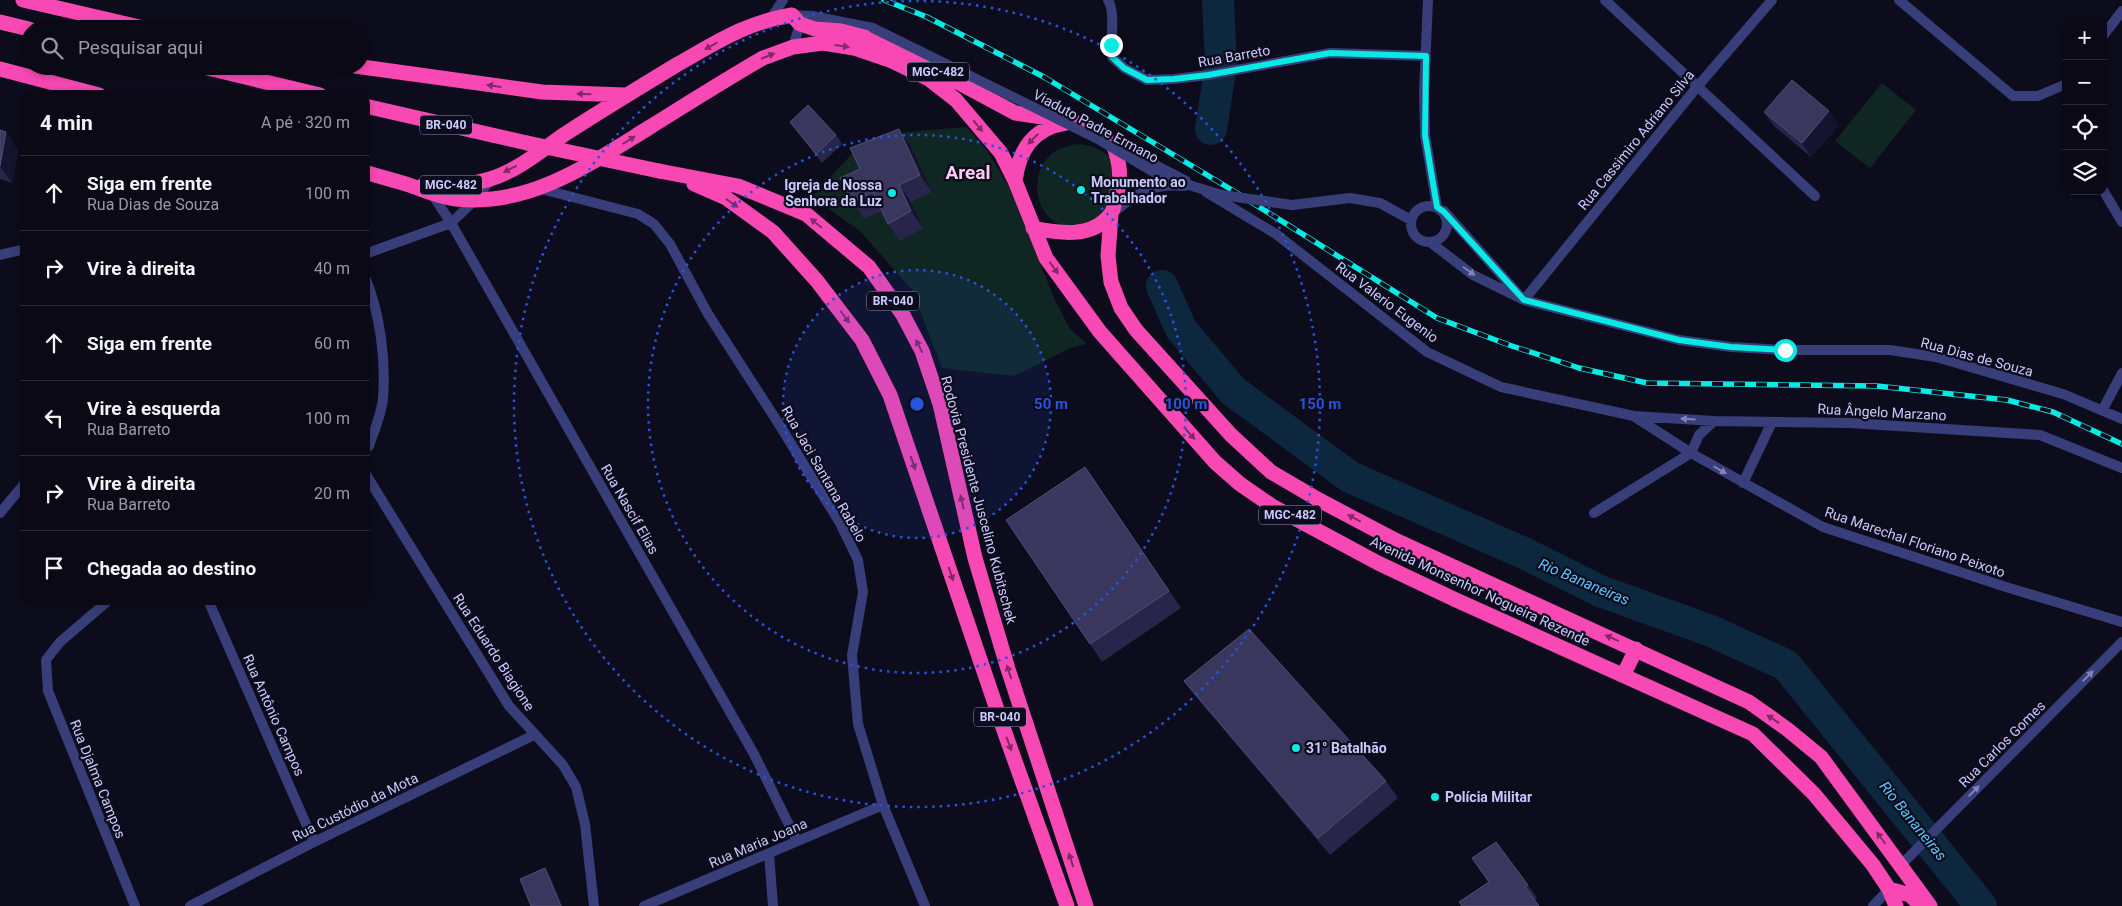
<!DOCTYPE html>
<html lang="pt">
<head>
<meta charset="utf-8">
<style>
	body { margin:0; font-family:Roboto,sans-serif; background:#181722; color:#f1f3f6 }
	.controls { position:absolute; right:15px; top:15px; display:grid; overflow:hidden; border-radius:10px; box-shadow:0 2px 8px #0003 }
	.controls button { width:45px; height:45px; display:grid; place-items:center; padding:0; border:0; border-bottom:1px solid #2a2a34; background:#0a0915; color:#f1f3f6; font:25px sans-serif }
	.stop { position:absolute; width:15px; height:15px; margin:-11px; border:4px solid #08eae4; border-radius:50%; background:#fff }
	.stop.end { background:#08eae4; border-color:#fff; box-shadow:0 1px 5px #0008 }
	.list { margin:0; padding:0; list-style:none }
	h2 { display:flex; justify-content:space-between; align-items:center; height:65px; margin:0; padding:0 20px; font-size:21px }
	h2 small { font-size:16px; font-weight:400; color:#999aa0 }
	.list li { display:grid; grid-template-columns:32px 1fr auto; gap:15px; align-items:center; box-sizing:border-box; height:75px; padding:0 20px; border-top:1px solid #2a2a34 }
	.list b { display:block; font-size:19px; white-space:nowrap }
	.list p { margin:0; font-size:16px; white-space:nowrap; color:#999aa0 }
	.list em { font-size:16px; font-style:normal; color:#999aa0 }
	.icon { flex:none; width:28px; height:28px; fill:none; stroke:currentColor; stroke-width:2; stroke-linecap:round; stroke-linejoin:round }
	.map { position:relative; flex:none; width:2122px; height:906px; overflow:hidden }
	.search { position:absolute; background:#0a0915; box-shadow:0 2px 8px #0003; left:20px; top:20px; width:350px; height:55px; display:flex; align-items:center; gap:12px; box-sizing:border-box; padding:0 18px; border-radius:28px; color:#999aa0; font-size:19px }
	.panel { position:absolute; background:#0a0915; box-shadow:0 2px 8px #0003; left:20px; top:90px; width:350px; height:515px; border-radius:15px }
	.map>svg:first-child { display:block }
	.park { fill:#0f2622 }
	.lines { fill:none; stroke-linecap:round; stroke-linejoin:round }
	.river { stroke:#0d273f; stroke-width:32 }
	.street { stroke:#383e79; stroke-width:10 }
	.highway { stroke:#f848b3; stroke-width:15 }
	.rail-casing { stroke:#08eae4; stroke-width:5.5 }
	.rail { stroke:#0d0c1c; stroke-width:4; stroke-dasharray:11; stroke-linecap:butt }
	.street-bridge { stroke:#383e79; stroke-width:10 }
	.highway-bridge { stroke:#f848b3; stroke-width:15 }
	.wall { fill:#27254a }
	.shaded-wall { fill:#15142f }
	.building { fill:#39375d; stroke:#4f4e76 }
	.oneway { fill:#822a68 }
	.oneway2 { fill:#8084bb }
	.route { stroke:#08eae4; stroke-width:6 }
	.ring { fill:none; stroke:#2654da; stroke-width:2.5; stroke-dasharray:2.5 5 }
	.poi-dot { fill:#08eae4; stroke:#0d0c1c; stroke-width:2 }
	.labels { text-anchor:middle; stroke-width:4.5; stroke-linejoin:round; paint-order:stroke }
	.shield { fill:#0d0c1c; stroke:#9190ba; stroke-width:1 }
	.shield-label { font-size:12px; font-weight:bold; fill:#c9c9fd }
	.street-label { font-size:14px; fill:#c9c9fd; stroke:#0d0c1c }
	.poi-label { font-size:14px; font-weight:bold; fill:#c9c9fd; stroke:#0d0c1c; text-anchor:start }
	.water-label { font-size:15px; font-style:italic; fill:#5bc3f9; stroke:#0d0c1c }
	.district-label { font-size:19px; font-weight:bold; fill:#fdcbf1; stroke:#0d0c1c }
	.centre { fill:#2654da; stroke:#0d0c1c; stroke-width:2.5 }
	.ring-label { font-size:15px; text-anchor:middle; font-weight:bold; fill:#2654da; stroke:#0d0c1c; stroke-width:4.5; stroke-linejoin:round; paint-order:stroke }
</style>
</head>
<body>
<div class="map">
<svg width="2122" height="906" viewBox="0 0 2122 906">
	<rect width="100%" height="100%" fill="#0d0c1c"/>
	<!-- park -->
	<path class="park" d="M1882,83L1916,110L1870,168L1835,141Z
		M966,127L986,149L1008,185L1055,300L1070,329L1087,344L1073,347L1014,376L942,368L912,290L860,231L812,197L860,145L882,134Z
		M1076,144C1093,145 1103,150 1115,162L1109,217C1100,219 1076,229 1068,227C1033,220 1027,172 1054,152C1060,148 1069,146 1076,144Z"/>
	<g class="lines">
		<!-- river -->
		<path class="river" d="M1211,129L1221,64L1218,0
			M1162,286L1181,329L1233,391L1350,477L1524,553L1600,591L1711,631L1786,665L1981,906"/>
		<!-- street -->
		<path class="street" d="M1108,0C1116,13 1110,41 1112,57L1124,68L1147,80L1174,79L1208,75L1330,53L1426,56
			M1428,0L1424,92L1425,135L1437,207
			M1605,0L1815,196
			M1899,0L2013,96H2038L2066,84
			M792,15L812,16L873,28
			M771,18L783,0
			M2103,36L2122,11
			M793,47L800,24H804
			M1117,145L1186,181
			M541,189L638,214L654,224L670,244L708,314L775,418L840,523L858,560L863,592L852,655L858,724L883,805L925,906
			M2103,190L2122,222
			M1206,192L1276,234L1427,352L1501,387L1634,416L1714,421L1850,423L2040,435L2122,468
			M432,194L451,223L754,754L797,841
			M1292,205L1350,198L1380,203L1411,220
			M1411 224a18 18 0 1 1 36 0a18 18 0 1 1-36 0Z
			M1444,211L1520,296
			M1113,213C1138,192 1152,183 1185,186
			M1430,242L1473,275L1524,300L1679,340L1731,347L1785,350H1890L1936,357L2063,394L2122,419
			M365,254L451,223L475,200L491,179
			M0,255L25,249
			M365,277C380,313 386,359 383,398C382,413 374,431 369,446L365,449
			M1524,300L1697,87L1772,0
			M2103,409L2122,373
			M1635,417L1691,453L1823,527L2006,587L2122,622
			M365,473L509,706L563,765L576,787L585,824L594,906
			M1743,483L1772,422
			M0,513L25,483
			M1594,513L1691,453L1699,435L1714,421
			M109,600L60,642L46,660L48,691L135,906
			M208,600L314,842
			M769,853L773,906
			M1901,865L2122,642
			M190,906L314,842L534,735
			M644,906L883,805
			M1873,906L1889,889"/>
		<!-- highway -->
		<path class="highway" d="M23,0L148,29
			M0,22L29,29
			M199,66L320,95
			M355,66L542,92L625,95
			M0,69L99,95
			M365,106L527,143
			M659,171L738,186L806,214L869,267L903,315L922,351L940,404L975,558L1008,669L1086,906
			M365,172C380,177 394,180 409,185C424,190 439,197 456,199C530,207 590,164 650,127C687,104 725,80 763,58L793,47L823,43L854,48L892,61L929,79L956,100L1001,153L1015,181L1046,258L1100,332L1215,462L1240,484L1272,506L1378,563L1456,600L1753,734L1814,794L1873,865L1889,889L1896,906
			M1015,181C1019,150 1033,128 1066,123
			M694,184L726,198L773,232L817,281L862,340L890,395L1006,736L1067,906
			M422,186C445,185 468,186 490,179C517,171 542,150 565,134C602,110 640,87 678,64C717,42 747,22 792,15L800,24L815,29L841,31L883,42L1015,113L1075,122L1113,144C1120,163 1122,178 1116,197C1115,203 1113,211 1110,215C1091,239 1058,233 1033,228
			M1111,214L1108,256L1111,282L1121,308L1136,330L1231,435L1271,472L1319,500L1393,539L1749,702L1787,729L1821,757L1930,906
			M1624,674L1636,649
			M1889,889L1910,895L1921,906"/>
		<defs>
			<path id="rail" d="M884,0L927,17L1044,77L1232,190L1437,318L1509,345L1579,368L1647,383L1877,386L2007,400L2053,412L2122,444"/>
		</defs>
		<!-- rail casing -->
		<use href="#rail" class="rail-casing"/>
		<!-- rail -->
		<use href="#rail" class="rail"/>
		<!-- street-bridge -->
		<path class="street-bridge" d="M873,28L1096,138L1162,177L1222,195L1292,205"/>
		<!-- highway-bridge -->
		<path class="highway-bridge" d="M527,143L659,171"/>
	</g>
	<!-- wall -->
	<path class="wall" d="M1764,112L1839,125L1811,157L1774,126Z
		M790,122L836,135L842,144L822,163Z
		M899,129L911,146L932,192L911,202L923,228L900,241L888,224L882,211L864,219L852,202L860,169Z
		M0,130L18,150L12,183L0,179Z
		M1085,467L1181,608L1102,662L1090,644Z
		M1184,681L1386,781L1398,798L1330,855L1197,698Z
		M1528,885L1537,898L1535,900L1459,902Z"/>
	<!-- shaded-wall -->
	<path class="shaded-wall" d="M1829,111L1839,125L1811,157L1802,143Z
		M899,129L911,146L932,192L920,175Z
		M6,132L18,150L12,183L0,166Z
		M899,185L911,202L923,228L911,211Z
		M545,868L551,877L563,906H561Z"/>
	<!-- building -->
	<path class="building" d="M1792,80L1829,111L1802,143L1764,112Z
		M808,105L836,135L816,154L790,122Z
		M899,129L920,175L899,185L911,211L888,224L873,192L852,202L840,178L860,169L850,148Z
		M0,130L6,132L0,166Z
		M1085,467L1169,591L1090,644L1006,520Z
		M1249,629L1386,781L1318,838L1184,681Z
		M1496,842L1528,885L1525,887L1539,906H1462L1459,902L1489,882L1472,858Z
		M545,868L561,906H531L520,879Z"/>
	<!-- one-way arrows -->
	<defs><path id="oneway-solid" d="M-6-.8H1V-3.2L6.5 0L1 3.2V.8H-6Z" transform="scale(1.25)"/></defs>
	<g class="oneway">
		<use href="#oneway-solid" transform="translate(711 46) rotate(151)"/>
		<use href="#oneway-solid" transform="translate(842 46) rotate(8)"/>
		<use href="#oneway-solid" transform="translate(768 56) rotate(-22)"/>
		<use href="#oneway-solid" transform="translate(494 86) rotate(-172)"/>
		<use href="#oneway-solid" transform="translate(584 94) rotate(-178)"/>
		<use href="#oneway-solid" transform="translate(978 126) rotate(50)"/>
		<use href="#oneway-solid" transform="translate(1033 139) rotate(135)"/>
		<use href="#oneway-solid" transform="translate(629 140) rotate(-32)"/>
		<use href="#oneway-solid" transform="translate(510 169) rotate(153)"/>
		<use href="#oneway-solid" transform="translate(732 203) rotate(35)"/>
		<use href="#oneway-solid" transform="translate(816 223) rotate(-140)"/>
		<use href="#oneway-solid" transform="translate(1054 268) rotate(54)"/>
		<use href="#oneway-solid" transform="translate(845 317) rotate(53)"/>
		<use href="#oneway-solid" transform="translate(919 346) rotate(-116)"/>
		<use href="#oneway-solid" transform="translate(1190 434) rotate(48)"/>
		<use href="#oneway-solid" transform="translate(913 463) rotate(71)"/>
		<use href="#oneway-solid" transform="translate(962 502) rotate(-103)"/>
		<use href="#oneway-solid" transform="translate(1354 518) rotate(-152)"/>
		<use href="#oneway-solid" transform="translate(951 574) rotate(71)"/>
		<use href="#oneway-solid" transform="translate(1612 638) rotate(-156)"/>
		<use href="#oneway-solid" transform="translate(1009 672) rotate(-108)"/>
		<use href="#oneway-solid" transform="translate(1773 719) rotate(-146)"/>
		<use href="#oneway-solid" transform="translate(1009 744) rotate(70)"/>
		<use href="#oneway-solid" transform="translate(1881 838) rotate(-127)"/>
		<use href="#oneway-solid" transform="translate(1071 860) rotate(-108)"/>
	</g>
	<g class="oneway2">
		<use href="#oneway-solid" transform="translate(1469 271) rotate(35)"/>
		<use href="#oneway-solid" transform="translate(1688 419) rotate(-176)"/>
		<use href="#oneway-solid" transform="translate(1720 470) rotate(30)"/>
		<use href="#oneway-solid" transform="translate(2088 676) rotate(-45)"/>
		<use href="#oneway-solid" transform="translate(1974 791) rotate(-45)"/>
	</g>
	<g class="lines">
		<!-- route -->
		<path class="route" d="M1111,45L1112,57L1124,68L1147,80L1174,79L1208,75L1330,53L1426,56L1425,135L1437,207L1444,212L1524,300L1679,340L1731,347L1785,350"/>
	</g>
	<!-- distance rings -->
	<circle cx="917" cy="404" r="134" fill="#2654da" fill-opacity=".12"/>
	<g class="ring">
		<circle cx="917" cy="404" r="134"/>
		<circle cx="917" cy="404" r="269"/>
		<circle cx="917" cy="404" r="403"/>
	</g>
	<!-- markers -->
	<g class="poi-dot">
		<circle cx="1081" cy="190" r="5"/>
		<circle cx="892" cy="193" r="5"/>
		<circle cx="1296" cy="748" r="5"/>
		<circle cx="1435" cy="797" r="5"/>
	</g>
	<g class="labels">
		<!-- shield labels -->
		<g class="shield">
			<rect x="907" y="62.5" width="62" height="19" rx="4"/>
			<rect x="420" y="115.5" width="52" height="19" rx="4"/>
			<rect x="420" y="175.5" width="62" height="19" rx="4"/>
			<rect x="867" y="291.5" width="52" height="19" rx="4"/>
			<rect x="1259" y="505.5" width="62" height="19" rx="4"/>
			<rect x="974" y="707.5" width="52" height="19" rx="4"/>
		</g>
		<g class="shield-label">
			<text x="938" y="76">MGC-482</text>
			<text x="446" y="129">BR-040</text>
			<text x="451" y="189">MGC-482</text>
			<text x="893" y="305">BR-040</text>
			<text x="1290" y="519">MGC-482</text>
			<text x="1000" y="721">BR-040</text>
		</g>
		<!-- street labels -->
		<g class="street-label">
			<text transform="translate(1234 56) rotate(-10)" y="5">Rua Barreto</text>
			<text transform="translate(1096 126) rotate(28)" y="5">Viaduto Padre Ermano</text>
			<text transform="translate(1636 140) rotate(-51)" y="5">Rua Cassimiro Adriano Silva</text>
			<text transform="translate(1387 302) rotate(37)" y="5">Rua Valerio Eugenio</text>
			<text transform="translate(1977 357) rotate(15)" y="5">Rua Dias de Souza</text>
			<text transform="translate(1882 412) rotate(3)" y="5">Rua Ângelo Marzano</text>
			<text transform="translate(824 474) rotate(60)" y="5">Rua Jaci Santana Rabelo</text>
			<text transform="translate(979 500) rotate(75)" y="5">Rodovia Presidente Juscelino Kubitschek</text>
			<text transform="translate(630 509) rotate(60)" y="5">Rua Nascif Elias</text>
			<text transform="translate(1915 542) rotate(19)" y="5">Rua Marechal Floriano Peixoto</text>
			<text transform="translate(1480 591) rotate(25)" y="5">Avenida Monsenhor Nogueira Rezende</text>
			<text transform="translate(494 652) rotate(57)" y="5">Rua Eduardo Biagione</text>
			<text transform="translate(274 715) rotate(66)" y="5">Rua Antônio Campos</text>
			<text transform="translate(2002 744) rotate(-45)" y="5">Rua Carlos Gomes</text>
			<text transform="translate(98 779) rotate(68)" y="5">Rua Djalma Campos</text>
			<text transform="translate(355 807) rotate(-26)" y="5">Rua Custódio da Mota</text>
			<text transform="translate(758 843) rotate(-23)" y="5">Rua Maria Joana</text>
		</g>
		<!-- poi labels -->
		<g class="poi-label">
			<text x="1091" y="187">Monumento ao<tspan x="1091" dy="16">Trabalhador</tspan></text>
			<text x="882" y="190" text-anchor="end">Igreja de Nossa<tspan x="882" dy="16">Senhora da Luz</tspan></text>
			<text x="1306" y="753">31° Batalhão</text>
			<text x="1445" y="802">Polícia Militar</text>
		</g>
		<!-- water labels -->
		<g class="water-label">
			<text transform="translate(1584 582) rotate(23)" y="5">Rio Bananeiras</text>
			<text transform="translate(1913 821) rotate(51)" y="5">Rio Bananeiras</text>
		</g>
		<!-- district labels -->
		<g class="district-label">
			<text x="968" y="179">Areal</text>
		</g>
	</g>
	<circle cx="917" cy="404" r="8" class="centre"/>
	<g class="ring-label">
		<text x="1051" y="409">50 m</text>
		<text x="1186" y="409">100 m</text>
		<text x="1320" y="409">150 m</text>
	</g>
</svg>
<div class="controls">
<button>+</button>
<button>−</button>
<button><svg class="icon" aria-label="locate" viewBox="0 0 24 24"><circle cx="12" cy="12" r="6"/><path d="M12 2v4M12 18v4M2 12h4M18 12h4"/></svg></button>
<button><svg class="icon" aria-label="layers" viewBox="0 0 24 24"><path d="M12 4l9 5-9 5-9-5zM3 14l9 5 9-5"/></svg></button>
</div>
<div class="stop" style="left:1785px;top:350px"></div>
<div class="stop end" style="left:1111px;top:45px"></div>
<div class="search"><svg class="icon" aria-label="search" viewBox="0 0 24 24"><circle cx="10" cy="10" r="6"/><path d="M15 15l6 6"/></svg>Pesquisar aqui</div>
<section class="panel">
<h2>4 min<small>A pé · 320 m</small></h2>
<ul class="list">
<li><svg class="icon" aria-label="ahead" viewBox="0 0 24 24"><path d="M12 20V5M6 11l6-6 6 6"/></svg><div><b>Siga em frente</b><p>Rua Dias de Souza</p></div><em>100 m</em></li>
<li><svg class="icon" aria-label="right" viewBox="0 0 24 24"><path d="M7 20v-9h11M14 6l5 5-5 5"/></svg><div><b>Vire à direita</b></div><em>40 m</em></li>
<li><svg class="icon" aria-label="ahead" viewBox="0 0 24 24"><path d="M12 20V5M6 11l6-6 6 6"/></svg><div><b>Siga em frente</b></div><em>60 m</em></li>
<li><svg class="icon" aria-label="left" viewBox="0 0 24 24"><path d="M17 20v-9H6M10 6l-5 5 5 5"/></svg><div><b>Vire à esquerda</b><p>Rua Barreto</p></div><em>100 m</em></li>
<li><svg class="icon" aria-label="right" viewBox="0 0 24 24"><path d="M7 20v-9h11M14 6l5 5-5 5"/></svg><div><b>Vire à direita</b><p>Rua Barreto</p></div><em>20 m</em></li>
<li><svg class="icon" aria-label="arrive" viewBox="0 0 24 24"><path d="M6 21V4h12l-3 4 3 4H6"/></svg><div><b>Chegada ao destino</b></div></li>
</ul>
</section>
</div>
</body>
</html>
